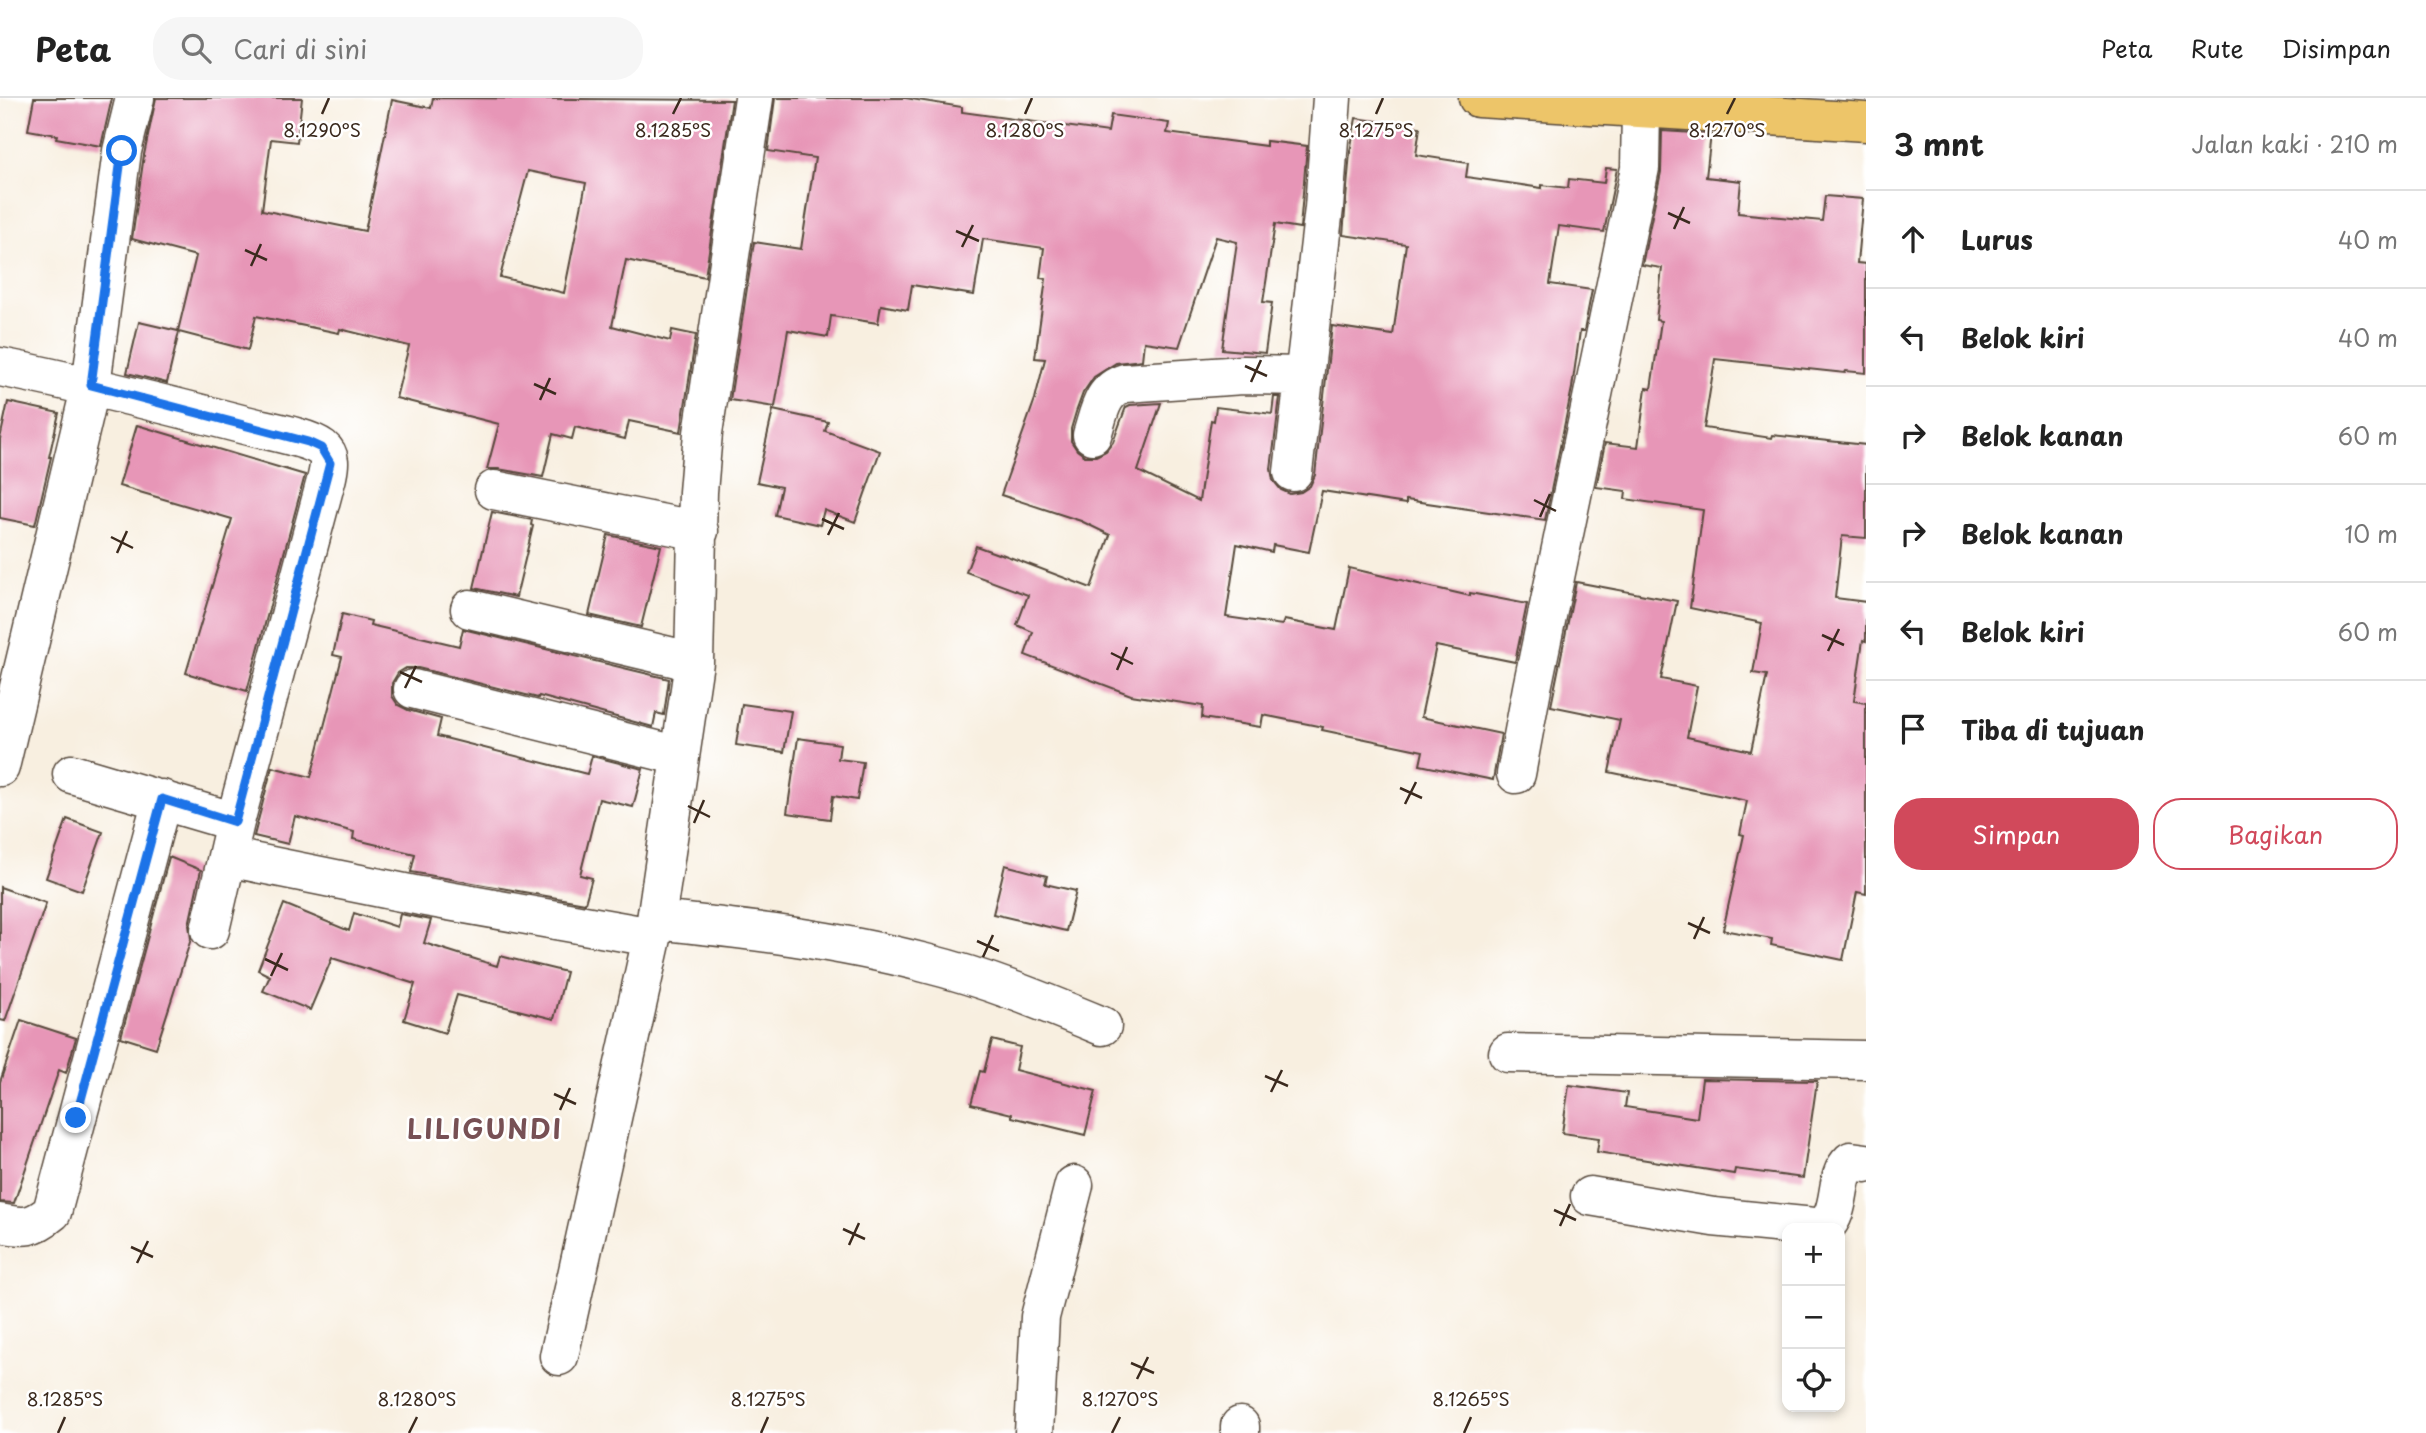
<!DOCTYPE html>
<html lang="id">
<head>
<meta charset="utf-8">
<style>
	body { margin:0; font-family:"Playpen Sans",sans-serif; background:#f6f6f6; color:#222 }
	.controls { position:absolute; right:21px; bottom:21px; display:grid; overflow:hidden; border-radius:14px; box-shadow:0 4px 10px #0003 }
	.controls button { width:63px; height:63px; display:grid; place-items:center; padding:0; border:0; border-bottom:2px solid #e0e0e0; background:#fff; color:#222; font:35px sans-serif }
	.stop { position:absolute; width:21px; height:21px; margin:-16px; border:5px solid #1a73e8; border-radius:50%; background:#fff }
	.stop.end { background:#1a73e8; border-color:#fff; box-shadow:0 2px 7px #0008 }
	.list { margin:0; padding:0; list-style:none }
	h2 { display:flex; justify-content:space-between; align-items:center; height:91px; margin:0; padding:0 28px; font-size:30px }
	h2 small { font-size:23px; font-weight:400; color:#767676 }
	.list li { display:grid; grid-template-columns:46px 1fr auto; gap:21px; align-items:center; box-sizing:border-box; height:98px; padding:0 28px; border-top:2px solid #e0e0e0 }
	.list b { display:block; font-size:26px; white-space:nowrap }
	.list em { font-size:23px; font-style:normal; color:#767676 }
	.actions { display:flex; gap:14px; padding:21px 28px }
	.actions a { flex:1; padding:16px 0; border:2px solid #d1495b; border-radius:28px; text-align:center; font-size:24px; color:#d1495b }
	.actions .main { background:#d1495b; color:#fff }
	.icon { flex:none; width:38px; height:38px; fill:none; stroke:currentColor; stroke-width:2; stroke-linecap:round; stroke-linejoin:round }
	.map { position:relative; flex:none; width:1866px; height:1335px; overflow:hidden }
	header { display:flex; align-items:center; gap:42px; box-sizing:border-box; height:98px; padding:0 35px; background:#fff; border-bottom:2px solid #e0e0e0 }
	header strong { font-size:33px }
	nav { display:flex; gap:38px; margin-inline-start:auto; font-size:24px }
	.search { width:490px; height:63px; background:#f6f6f6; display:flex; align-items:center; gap:18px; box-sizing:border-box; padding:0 24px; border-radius:28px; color:#767676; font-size:26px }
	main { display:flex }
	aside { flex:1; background:#fff }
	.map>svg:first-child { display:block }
	.building { fill:#e796b7; fill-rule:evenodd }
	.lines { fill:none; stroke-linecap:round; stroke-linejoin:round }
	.minor-casing { stroke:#57483b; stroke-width:41 }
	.highway-casing { stroke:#57483b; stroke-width:41 }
	.minor { stroke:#fff; stroke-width:38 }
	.highway { stroke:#edc569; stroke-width:38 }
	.route { stroke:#1a73e8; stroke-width:9 }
	.ticks { fill:none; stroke:#3b2a1e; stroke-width:2.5 }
	.labels { text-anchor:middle; stroke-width:5; stroke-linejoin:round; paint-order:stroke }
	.district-label { font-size:26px; font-weight:bold; letter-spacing:2px; fill:#775054; stroke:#fff }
	.ticks-label { font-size:18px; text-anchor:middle; fill:#3b2a1e; stroke:#fff; stroke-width:5; stroke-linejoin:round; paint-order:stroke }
</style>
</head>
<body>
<header>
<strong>Peta</strong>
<div class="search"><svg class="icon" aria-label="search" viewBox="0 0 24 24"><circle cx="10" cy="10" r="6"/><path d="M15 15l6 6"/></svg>Cari di sini</div>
<nav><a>Peta</a><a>Rute</a><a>Disimpan</a></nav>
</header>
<main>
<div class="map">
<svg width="1866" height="1335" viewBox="0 0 1866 1335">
	<rect width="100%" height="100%" fill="#fff"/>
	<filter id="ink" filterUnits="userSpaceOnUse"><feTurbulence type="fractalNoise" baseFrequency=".0143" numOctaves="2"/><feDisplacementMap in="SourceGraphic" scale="14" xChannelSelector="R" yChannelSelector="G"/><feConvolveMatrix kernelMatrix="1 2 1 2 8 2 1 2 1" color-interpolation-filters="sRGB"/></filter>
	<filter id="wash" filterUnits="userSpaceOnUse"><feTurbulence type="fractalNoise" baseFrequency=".00686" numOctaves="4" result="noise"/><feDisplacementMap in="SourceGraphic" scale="28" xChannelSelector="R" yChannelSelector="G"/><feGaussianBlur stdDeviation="1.57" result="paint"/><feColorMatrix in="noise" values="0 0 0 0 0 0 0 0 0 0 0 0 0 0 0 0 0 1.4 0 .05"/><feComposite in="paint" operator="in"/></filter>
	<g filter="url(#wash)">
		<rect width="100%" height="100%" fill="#f8efe0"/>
		<g id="blocks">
			<!-- building -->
			<path class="building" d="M34,0H112L101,48L56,40L57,37L28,32Z
				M156,0H302L297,44L271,41L262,112L365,133L392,2L431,10L433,0L732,2L705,179L626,162L612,228L670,243L672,232L696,237L681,334L629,323L625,341L575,329L572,341L553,336L543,379L498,371H487L499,326L396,300L409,248L340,231L339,235L256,218L248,252L179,234L167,285L127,275L139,224L178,233L196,158L132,141L144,57ZM528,73L586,85L564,195L500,179Z
				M775,0H905L962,9V14L1108,34L1111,17L1169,25L1167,35L1266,48V43L1307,48L1300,130L1275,126L1263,204L1272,205L1265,255L1222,251L1237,144L1216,139L1179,249L1144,244L1142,262L1116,265L1094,279L1083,295L1076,314L1071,331V343L1077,352L1085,358H1096L1106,353L1113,344L1126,309L1130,307L1161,305L1138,373L1199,403L1211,322L1214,323L1216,309L1272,316L1274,299H1280L1271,371L1273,382L1281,392L1290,396L1301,394L1310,388L1315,377L1332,228L1393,237L1406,146L1343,137L1350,54L1356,20L1420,29L1416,57L1468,65L1466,79L1542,90V87L1568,90L1569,81L1604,85L1606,70L1617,71L1604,134L1559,128L1550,186L1592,192L1584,233H1580L1572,290L1545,422L1406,402V406L1322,393L1309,454L1273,447L1272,454L1237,446L1226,519L1282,527L1284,522L1336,532L1349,470L1470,498V495L1527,506L1515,564L1436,548L1421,619L1501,636L1493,682L1420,667L1423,653L1322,632L1323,629L1263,617L1261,629L1202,620L1203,608L1131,597L1025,557L1033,534L1017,527L1028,497L966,474L976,448L998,456L999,455L1091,490L1110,437L1081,423L1001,397L1035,301L1045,261L1035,260L1046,181L1040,180L1044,150L983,141L974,197L912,187L908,212L881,207L878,225L831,218L828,239L788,232L775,309L730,302L754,144L801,151L815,60L768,53Z
				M1662,33L1711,36L1706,79L1741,83L1738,115L1822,123L1825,98L1863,101L1857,165L1866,166V275L1846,273L1845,275L1715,261L1704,330L1771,340L1772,337L1866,347V440L1842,438L1835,500L1866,504V543L1863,542L1854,603L1866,605V796L1857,794L1843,862L1771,847L1772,841L1723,832L1744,737L1740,736L1747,703L1609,674L1620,622L1551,608L1576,484L1677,503L1661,581L1697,588L1687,639L1751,653L1767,577L1753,575L1762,525L1690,510L1703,412L1625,401L1626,393L1596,389L1605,345L1638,349L1646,290L1651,291L1661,223L1656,222L1662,170L1642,167L1661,74Z
				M8,304L59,315L49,359H51L35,427L0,420V341Z
				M773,312L828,324L825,333L880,353L855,424L824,412L820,427L775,417L781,389L757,384Z
				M137,327L305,377L247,593L186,575L232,421L119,388Z
				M492,414L532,422L531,427L533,428L516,499L474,490Z
				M608,437L661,448L641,529L589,517Z
				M342,516L371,523L370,527L459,548L463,531L669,581L664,617L656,615L653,629L539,598L538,600L418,570H406L398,575L392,585V598L398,607L408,612L441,621L437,638L587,676L592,658L643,671L633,709L599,701L580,777L592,780L585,805L411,774L415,756L353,741L354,734L295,718L288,746L254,738L272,669L311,679L342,559L333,557Z
				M742,606L791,613L784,654L736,647Z
				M798,640L840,646L838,661L863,664L857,702L833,698L830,721L787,715Z
				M67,721L103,734L82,793L46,780Z
				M169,759L201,772L189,827L191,841L156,950L121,939Z
				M1005,767L1047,778L1045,786L1076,793L1066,833L993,816Z
				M0,789L46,805L5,923L0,922Z
				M284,806L349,833L354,815L397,829L400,816L431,822L424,845L497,868L500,858L566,874L554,921L457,897L445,935L404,922L415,886L332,860L310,912L263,893L270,878L258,872Z
				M21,922L76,940L66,975L59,972L14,1105L0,1104V984Z
				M992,942L1020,949L1015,972L1096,993L1085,1037L1012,1019V1016L971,1006L980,973L984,974Z
				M1702,981L1817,983L1803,1080L1735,1071L1734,1076L1597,1054L1599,1040L1562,1035L1569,987L1627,995L1625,1009L1697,1020Z"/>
		</g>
	</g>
	<g filter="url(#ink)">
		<use href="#blocks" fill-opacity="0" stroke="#57483b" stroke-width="2"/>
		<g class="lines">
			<defs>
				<path id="minor" d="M0,269C82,285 164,306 245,327C264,332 308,339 322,350C332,358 329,369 327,379L235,724L210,832
					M1092,337C1099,316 1101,292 1125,285L1243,277L1304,278
					M1293,374L1324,110L1332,0
					M494,392L699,433
					M470,511L694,564
					M413,591L680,658
					M0,669L91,287L122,53L135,0
					M72,676L235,724
					M1516,676L1532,590L1640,70L1641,11
					M227,759L420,798L652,839
					M656,822C746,831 837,842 925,865C986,880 1044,904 1102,928
					M1508,955L1866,962
					M1590,1098L1713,1119L1824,1130C1844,1110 1833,1080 1851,1063L1866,1065
					M0,1125C24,1130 33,1130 52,1114L162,701
					M559,1258L656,822L694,564L698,394L703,335L754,0
					M1240,1328V1335
					M1034,1335L1040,1219L1074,1087"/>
				<path id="highway" d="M1478,0L1866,24"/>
			</defs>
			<!-- minor casing -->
			<use href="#minor" class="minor-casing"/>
			<!-- highway casing -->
			<use href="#highway" class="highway-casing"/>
			<!-- minor -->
			<use href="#minor" class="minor"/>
			<!-- highway -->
			<use href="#highway" class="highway"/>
		</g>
	</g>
	<g class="lines" filter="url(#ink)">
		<!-- route -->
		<path class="route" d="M76,1020L162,701L235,724L330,365L321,350L308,344L91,287L122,53"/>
	</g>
	<!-- ticks -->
	<path class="ticks" d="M322,16L329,0M673,16L681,0M1025,16L1032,0M1376,16L1383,0M1727,16L1735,0M1668,115L1690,125M1674,131L1684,109M956,133L979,143M962,149L973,127M245,152L267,162M251,168L261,146M1245,268L1267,278M1251,284L1261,262M534,286L556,296M540,302L550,280M1534,402L1556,413M1540,419L1550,396M822,421L844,431M828,437L839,415M111,439L133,450M117,455L127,433M1822,537L1844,547M1828,553L1839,531M1111,555L1133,566M1117,572L1127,549M400,574L422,584M405,590L416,568M1400,690L1422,700M1405,706L1416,684M688,708L710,719M694,725L704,702M1688,825L1710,835M1694,841L1704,819M977,843L999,853M983,859L993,837M265,861L288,872M271,878L282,855M1265,978L1288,988M1271,994L1282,972M554,996L576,1006M560,1012L570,990M1554,1112L1576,1122M1560,1128L1570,1106M843,1131L865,1141M849,1147L859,1125M131,1149L153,1159M137,1165L148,1143M1131,1265L1154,1275M1137,1281L1148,1259M58,1335L65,1319M409,1335L417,1319M761,1335L768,1319M1112,1335L1120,1319M1464,1335L1471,1319"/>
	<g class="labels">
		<!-- district labels -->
		<g class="district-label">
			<text x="485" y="1041">LILIGUNDI</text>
		</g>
	</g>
	<g class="ticks-label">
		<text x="322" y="39">8.1290°S</text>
		<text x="673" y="39">8.1285°S</text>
		<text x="1025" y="39">8.1280°S</text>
		<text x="1376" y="39">8.1275°S</text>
		<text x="1727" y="39">8.1270°S</text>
		<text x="417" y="1308">8.1280°S</text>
		<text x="1120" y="1308">8.1270°S</text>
		<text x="1471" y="1308">8.1265°S</text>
		<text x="65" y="1308">8.1285°S</text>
		<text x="768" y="1308">8.1275°S</text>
	</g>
</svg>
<div class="controls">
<button>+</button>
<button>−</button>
<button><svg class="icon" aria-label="locate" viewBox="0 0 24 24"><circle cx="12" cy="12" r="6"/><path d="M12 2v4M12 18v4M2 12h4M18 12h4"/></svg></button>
</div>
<div class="stop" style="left:122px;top:53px"></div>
<div class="stop end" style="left:76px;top:1020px"></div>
</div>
<aside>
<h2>3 mnt<small>Jalan kaki · 210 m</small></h2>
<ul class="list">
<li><svg class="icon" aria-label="ahead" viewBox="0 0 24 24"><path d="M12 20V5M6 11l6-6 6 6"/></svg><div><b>Lurus</b></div><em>40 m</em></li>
<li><svg class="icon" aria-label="left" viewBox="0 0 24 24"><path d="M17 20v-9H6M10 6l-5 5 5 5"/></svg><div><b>Belok kiri</b></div><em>40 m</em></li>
<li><svg class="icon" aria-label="right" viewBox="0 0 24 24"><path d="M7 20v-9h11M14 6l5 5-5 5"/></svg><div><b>Belok kanan</b></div><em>60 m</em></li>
<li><svg class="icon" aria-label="right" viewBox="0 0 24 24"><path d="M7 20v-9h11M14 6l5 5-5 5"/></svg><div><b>Belok kanan</b></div><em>10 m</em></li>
<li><svg class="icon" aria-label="left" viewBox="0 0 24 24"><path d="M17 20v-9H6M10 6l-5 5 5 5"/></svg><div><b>Belok kiri</b></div><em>60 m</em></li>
<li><svg class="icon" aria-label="arrive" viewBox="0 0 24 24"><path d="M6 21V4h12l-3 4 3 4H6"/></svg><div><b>Tiba di tujuan</b></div></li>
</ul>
<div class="actions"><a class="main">Simpan</a><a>Bagikan</a></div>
</aside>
</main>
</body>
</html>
